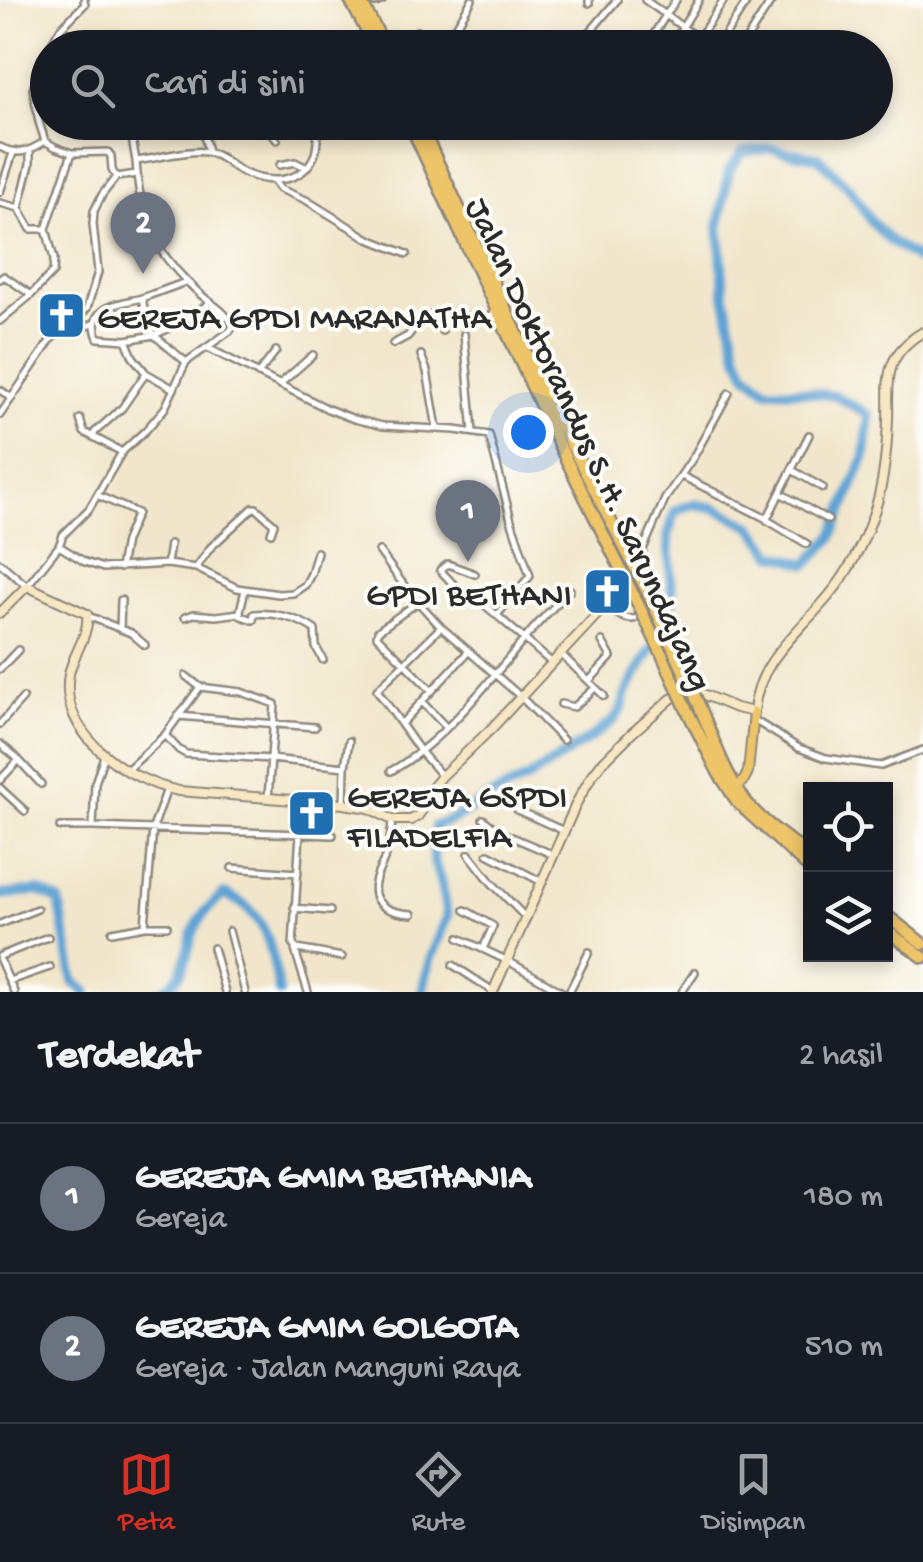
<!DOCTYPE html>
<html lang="id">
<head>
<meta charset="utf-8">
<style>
	body { margin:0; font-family:"Gochi Hand",sans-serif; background:#242831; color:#f1f3f6 }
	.controls { position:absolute; right:30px; bottom:30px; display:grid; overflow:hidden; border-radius:0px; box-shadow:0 5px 15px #0003 }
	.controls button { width:90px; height:90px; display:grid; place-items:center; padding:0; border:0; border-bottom:2px solid #363941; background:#171b24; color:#f1f3f6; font:50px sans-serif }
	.you { position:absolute; left:528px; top:432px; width:35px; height:35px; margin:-25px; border:8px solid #fff; border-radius:50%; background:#1a73e8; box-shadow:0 0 0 15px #1a73e833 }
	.badge { display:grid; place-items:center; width:65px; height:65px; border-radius:50%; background:#d93025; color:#fff; font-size:32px; font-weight:700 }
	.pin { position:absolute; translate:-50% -82px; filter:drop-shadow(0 2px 5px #0008) }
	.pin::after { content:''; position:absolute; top:52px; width:35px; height:30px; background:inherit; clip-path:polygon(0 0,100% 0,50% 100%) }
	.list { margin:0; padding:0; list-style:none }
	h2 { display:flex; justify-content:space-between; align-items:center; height:130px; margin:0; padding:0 40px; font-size:42px }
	h2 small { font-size:32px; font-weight:400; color:#9ea1a6 }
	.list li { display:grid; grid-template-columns:65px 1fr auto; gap:30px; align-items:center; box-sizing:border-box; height:150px; padding:0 40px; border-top:2px solid #363941 }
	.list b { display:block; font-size:38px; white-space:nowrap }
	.list p { margin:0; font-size:32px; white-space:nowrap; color:#9ea1a6 }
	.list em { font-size:32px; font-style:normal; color:#9ea1a6 }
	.icon { flex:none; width:55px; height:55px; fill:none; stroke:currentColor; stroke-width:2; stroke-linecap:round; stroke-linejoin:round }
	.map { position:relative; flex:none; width:923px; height:992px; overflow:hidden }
	.search { position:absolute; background:#171b24; box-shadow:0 5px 15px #0003; left:30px; right:30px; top:30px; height:110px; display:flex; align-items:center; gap:25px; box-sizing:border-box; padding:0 35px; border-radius:55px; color:#9ea1a6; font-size:38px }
	.sheet { height:430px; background:#171b24 }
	nav { display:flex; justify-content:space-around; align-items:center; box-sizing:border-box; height:140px; border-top:2px solid #363941; background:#171b24; font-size:28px; color:#9ea1a6 }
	nav a { display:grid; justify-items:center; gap:5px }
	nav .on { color:#d93025 }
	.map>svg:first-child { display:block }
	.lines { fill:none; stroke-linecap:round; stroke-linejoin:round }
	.river { stroke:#5ea3d4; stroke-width:10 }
	.street-casing { stroke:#8e887b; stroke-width:10 }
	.secondary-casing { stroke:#8e887b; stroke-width:12 }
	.primary-casing { stroke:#8e887b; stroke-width:12 }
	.highway-casing { stroke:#8e887b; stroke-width:15 }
	.street { stroke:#fff; stroke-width:5 }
	.secondary { stroke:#f8e7c3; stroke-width:8 }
	.primary { stroke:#eec469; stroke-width:8 }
	.highway { stroke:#eec469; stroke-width:10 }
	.highway-bridge-casing { stroke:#8e887b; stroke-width:15; stroke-linecap:butt }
	.highway-bridge { stroke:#eec469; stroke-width:10 }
	.labels { text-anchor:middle; stroke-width:8; stroke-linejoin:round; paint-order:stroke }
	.poi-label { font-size:35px; fill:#2b2b2b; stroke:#fdfcf7; text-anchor:start }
	.street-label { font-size:35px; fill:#2b2b2b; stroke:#fdfcf7 }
</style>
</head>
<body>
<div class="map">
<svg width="923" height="992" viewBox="0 0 923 992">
	<rect width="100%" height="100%" fill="#fdfcf7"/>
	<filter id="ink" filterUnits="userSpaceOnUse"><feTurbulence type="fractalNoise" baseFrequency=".01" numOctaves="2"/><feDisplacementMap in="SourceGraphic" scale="20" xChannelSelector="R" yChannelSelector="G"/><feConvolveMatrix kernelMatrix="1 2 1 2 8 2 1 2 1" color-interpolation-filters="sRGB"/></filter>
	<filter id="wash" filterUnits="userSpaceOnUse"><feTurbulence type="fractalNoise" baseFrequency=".0048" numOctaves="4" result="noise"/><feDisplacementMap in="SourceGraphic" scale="40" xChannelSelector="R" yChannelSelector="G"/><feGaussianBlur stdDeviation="2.25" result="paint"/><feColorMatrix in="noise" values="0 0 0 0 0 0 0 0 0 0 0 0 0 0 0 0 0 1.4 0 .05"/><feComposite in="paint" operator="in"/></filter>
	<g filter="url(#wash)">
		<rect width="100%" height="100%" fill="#f1e6cb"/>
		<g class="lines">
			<!-- river -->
			<path class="river" d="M0,895L39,891L59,901L74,982L87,992
				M160,992C185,976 184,965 191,939C196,920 209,906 224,894C269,912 271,949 279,992
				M422,992L430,960L447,916L441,884L433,858L435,826L454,819L487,798L527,779L592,737L614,720L622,708L626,693L650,651L670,631L672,593L668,536L675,511L693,504L715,508L752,526L773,554L807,564L832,538L865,456L869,415L836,396L801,391L767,390L747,374L738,356L724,291L719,226L729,170L743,152L771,148L792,153L818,157L851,190L871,221L889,240L923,263"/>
		</g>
	</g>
	<g filter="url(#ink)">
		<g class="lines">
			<defs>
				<path id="street" d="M376,0L375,3L383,0
					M645,0L666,15L676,0
					M589,3V0
					M589,33L617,0
					M699,38L724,0
					M385,46L417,31L427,36
					M49,48L60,29L85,4L84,0
					M407,48L417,41L447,33L456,27L472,0
					M645,48L666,15L711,48
					M670,48L699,0
					M717,48L748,0
					M741,48L772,0
					M48,52L33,89L39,122L45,141L55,147L72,153L108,152L111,156L112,170L116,177
					M201,122L208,152
					M262,122L277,140
					M0,147C18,156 29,152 45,141
					M30,150V164L19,208L31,229H46
					M136,161L131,133L132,129L164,122
					M280,165L295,162L305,167
					M274,181L280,189L306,200L369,239L407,254
					M0,192L13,153
					M0,203L19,208
					M0,279L4,276L30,294
					M186,282L142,298L146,318L154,335L181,323L210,303
					M438,314L442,331
					M0,321L31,295L53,272L54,259L46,229L72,153
					M61,330L74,331L95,323
					M464,334L473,432
					M126,340L98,338C85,305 119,304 142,298
					M393,344L408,336L419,321L428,316L446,311L479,320L496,313
					M208,348L328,409L354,419L383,426L455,430L489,435L511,520L530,576L497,615
					M421,355L427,371L437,428
					M146,373L133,357L126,340L154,335L186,362
					M258,374L276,351
					M280,384L313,355
					M0,390L12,398
					M0,415L52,338L81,315L87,308L98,272L93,224L94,211L102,195L116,177L137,174
					M80,419L84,432L122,452
					M93,437L95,432L122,408L146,373L174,389
					M792,470L823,488
					M682,476L767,519L809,435
					M780,493L828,520
					M99,496L137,513L125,541L120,568
					M767,520L807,544
					M59,546L85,562L103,568L167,564L196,568L237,588L279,594L293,593L305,585L311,574L317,552
					M379,551L416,602
					M0,563L27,586L59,546L63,535L89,509L122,452L146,430L165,408L186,362L230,331L233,326C227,312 211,304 199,293C154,252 140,222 136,161C154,159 190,149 206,152C218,153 230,165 240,171C266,184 302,186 315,154C318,144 317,133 318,122
					M167,564L170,544
					M196,568L210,548L253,508H256L274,524L271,533
					M475,574L448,564L440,570L456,587L486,606L552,663
					M245,590L240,611L241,616L253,620L254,614C274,612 298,618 315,630L316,647L323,660
					M605,606C631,624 635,624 656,602L641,565V554L665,499L694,456L729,393
					M88,616L131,633L145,645
					M185,617L194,614L216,616L240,613
					M120,629L121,600
					M561,654L604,696
					M0,669L18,650
					M186,676L200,687L241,692L275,704L268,798
					M589,681L611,657L602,641
					M432,691L377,636L378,631L418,602L441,627L521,697L563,740
					M422,702L446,727
					M561,704L574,707L595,688
					M178,716L315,727
					M754,720L799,748L826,758L881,766L923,750
					M0,724L23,698
					M401,724L469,651
					M165,735L179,750L186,754L271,759L345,767L344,804
					M0,744L15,756L41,784
					M104,756L95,783L93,827L333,835
					M345,767L349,741
					M127,770L165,735L200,687
					M391,771C442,743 486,685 523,641C537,623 554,607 570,590
					M441,775L420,751L377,690L441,627
					M0,780L18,761
					M0,788L25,811
					M302,801L293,945L297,949L342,957
					M517,810L564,831
					M483,819L498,831L554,855
					M392,820C391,831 391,842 387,852C384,862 377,872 375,883C370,907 394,913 412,914
					M60,827H93
					M469,854L491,882L525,917
					M488,854L540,881
					M232,868L298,873
					M294,908L330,911
					M465,910L493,926L483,949
					M0,924L37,909
					M145,926L153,828L167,789
					M229,931L245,992
					M112,932L145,926H167
					M459,938L508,961L562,992
					M213,948L225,992
					M295,950L308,992
					M0,956L48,937
					M0,960L14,992
					M453,965L493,991
					M9,981L50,967
					M569,992L589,952
					M682,992L695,972"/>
				<path id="secondary" d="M0,613L27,586L87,614C90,634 73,654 69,674C58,734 128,781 179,791L344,804L369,808L392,820H411L418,816L426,804L433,787L442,776L492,728L605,606L629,585
					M493,992L577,802L591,777L601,764L632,733L671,699L682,693H700L736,708L754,712C757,660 802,630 832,592C849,571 863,543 872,518C884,487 887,452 888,419C889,402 886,381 892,365C898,350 909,340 923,332"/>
				<path id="primary" d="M733,792L744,780L748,772L754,712"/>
				<path id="highway" d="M350,0L376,48
					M360,0L386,48
					M409,122L563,453L639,606
					M419,122L545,394L651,599
					M671,644L690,685
					M661,652L677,688
					M699,705C714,740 727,783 754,811C770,828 792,842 810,856
					M686,708L718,772L738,803L810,869
					M886,915L923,944
					M886,930L923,957"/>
			</defs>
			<!-- street casing -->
			<use href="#street" class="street-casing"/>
			<!-- secondary casing -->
			<use href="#secondary" class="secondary-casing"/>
			<!-- primary casing -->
			<use href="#primary" class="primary-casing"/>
			<!-- highway casing -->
			<use href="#highway" class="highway-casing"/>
			<!-- street -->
			<use href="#street" class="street"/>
			<!-- secondary -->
			<use href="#secondary" class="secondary"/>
			<!-- primary -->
			<use href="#primary" class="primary"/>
			<!-- highway -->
			<use href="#highway" class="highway"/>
			<defs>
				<path id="highway-bridge" d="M651,599L671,644
					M639,606L661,652
					M690,685L699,705
					M677,688L686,708"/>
			</defs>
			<!-- highway-bridge casing -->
			<use href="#highway-bridge" class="highway-bridge-casing"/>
			<!-- highway-bridge -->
			<use href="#highway-bridge" class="highway-bridge"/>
		</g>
	</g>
	<!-- icons -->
	<defs>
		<symbol id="church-square" viewBox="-11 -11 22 22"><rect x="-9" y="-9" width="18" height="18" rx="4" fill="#1f6fb2" stroke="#fdfcf7"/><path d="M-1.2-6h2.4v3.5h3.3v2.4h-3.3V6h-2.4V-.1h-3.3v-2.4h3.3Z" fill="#fff"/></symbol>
	</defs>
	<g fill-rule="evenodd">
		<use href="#church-square" x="34" y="288" width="55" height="55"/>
		<use href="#church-square" x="580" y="564" width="55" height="55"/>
		<use href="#church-square" x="284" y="786" width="55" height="55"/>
	</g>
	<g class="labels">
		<!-- poi labels -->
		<g class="poi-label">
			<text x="97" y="327">GEREJA GPDI MARANATHA</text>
			<text x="572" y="604" text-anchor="end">GPDI BETHANI</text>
			<text x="347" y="806">GEREJA GSPDI<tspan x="347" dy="40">FILADELFIA</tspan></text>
		</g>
		<!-- street labels -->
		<g class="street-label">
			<text transform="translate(591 443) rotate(65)" y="12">Jalan Doktorandus S.H. Sarundajang</text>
		</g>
	</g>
</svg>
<div class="controls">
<button><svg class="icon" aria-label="locate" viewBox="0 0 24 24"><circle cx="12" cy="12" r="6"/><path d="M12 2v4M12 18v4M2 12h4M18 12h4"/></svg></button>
<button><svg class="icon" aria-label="layers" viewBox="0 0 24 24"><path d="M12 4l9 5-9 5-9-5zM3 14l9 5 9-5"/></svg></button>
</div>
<div class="you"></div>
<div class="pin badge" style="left:468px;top:562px;background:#6b7280">1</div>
<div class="pin badge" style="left:143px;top:274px;background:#6b7280">2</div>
<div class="search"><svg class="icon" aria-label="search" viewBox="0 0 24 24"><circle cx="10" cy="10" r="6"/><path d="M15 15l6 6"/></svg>Cari di sini</div>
</div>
<section class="sheet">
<h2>Terdekat<small>2 hasil</small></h2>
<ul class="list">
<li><span class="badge" style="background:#6b7280">1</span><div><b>GEREJA GMIM BETHANIA</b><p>Gereja</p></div><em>180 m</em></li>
<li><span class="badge" style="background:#6b7280">2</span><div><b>GEREJA GMIM GOLGOTA</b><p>Gereja · Jalan Manguni Raya</p></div><em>510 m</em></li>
</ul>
</section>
<nav>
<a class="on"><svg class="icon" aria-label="map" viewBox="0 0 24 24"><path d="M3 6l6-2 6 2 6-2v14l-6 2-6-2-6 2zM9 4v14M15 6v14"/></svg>Peta</a>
<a><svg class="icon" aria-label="directions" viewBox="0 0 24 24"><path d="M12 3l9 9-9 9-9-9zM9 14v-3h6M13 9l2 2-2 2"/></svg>Rute</a>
<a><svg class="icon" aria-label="saved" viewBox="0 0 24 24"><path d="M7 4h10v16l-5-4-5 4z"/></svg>Disimpan</a>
</nav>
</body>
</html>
